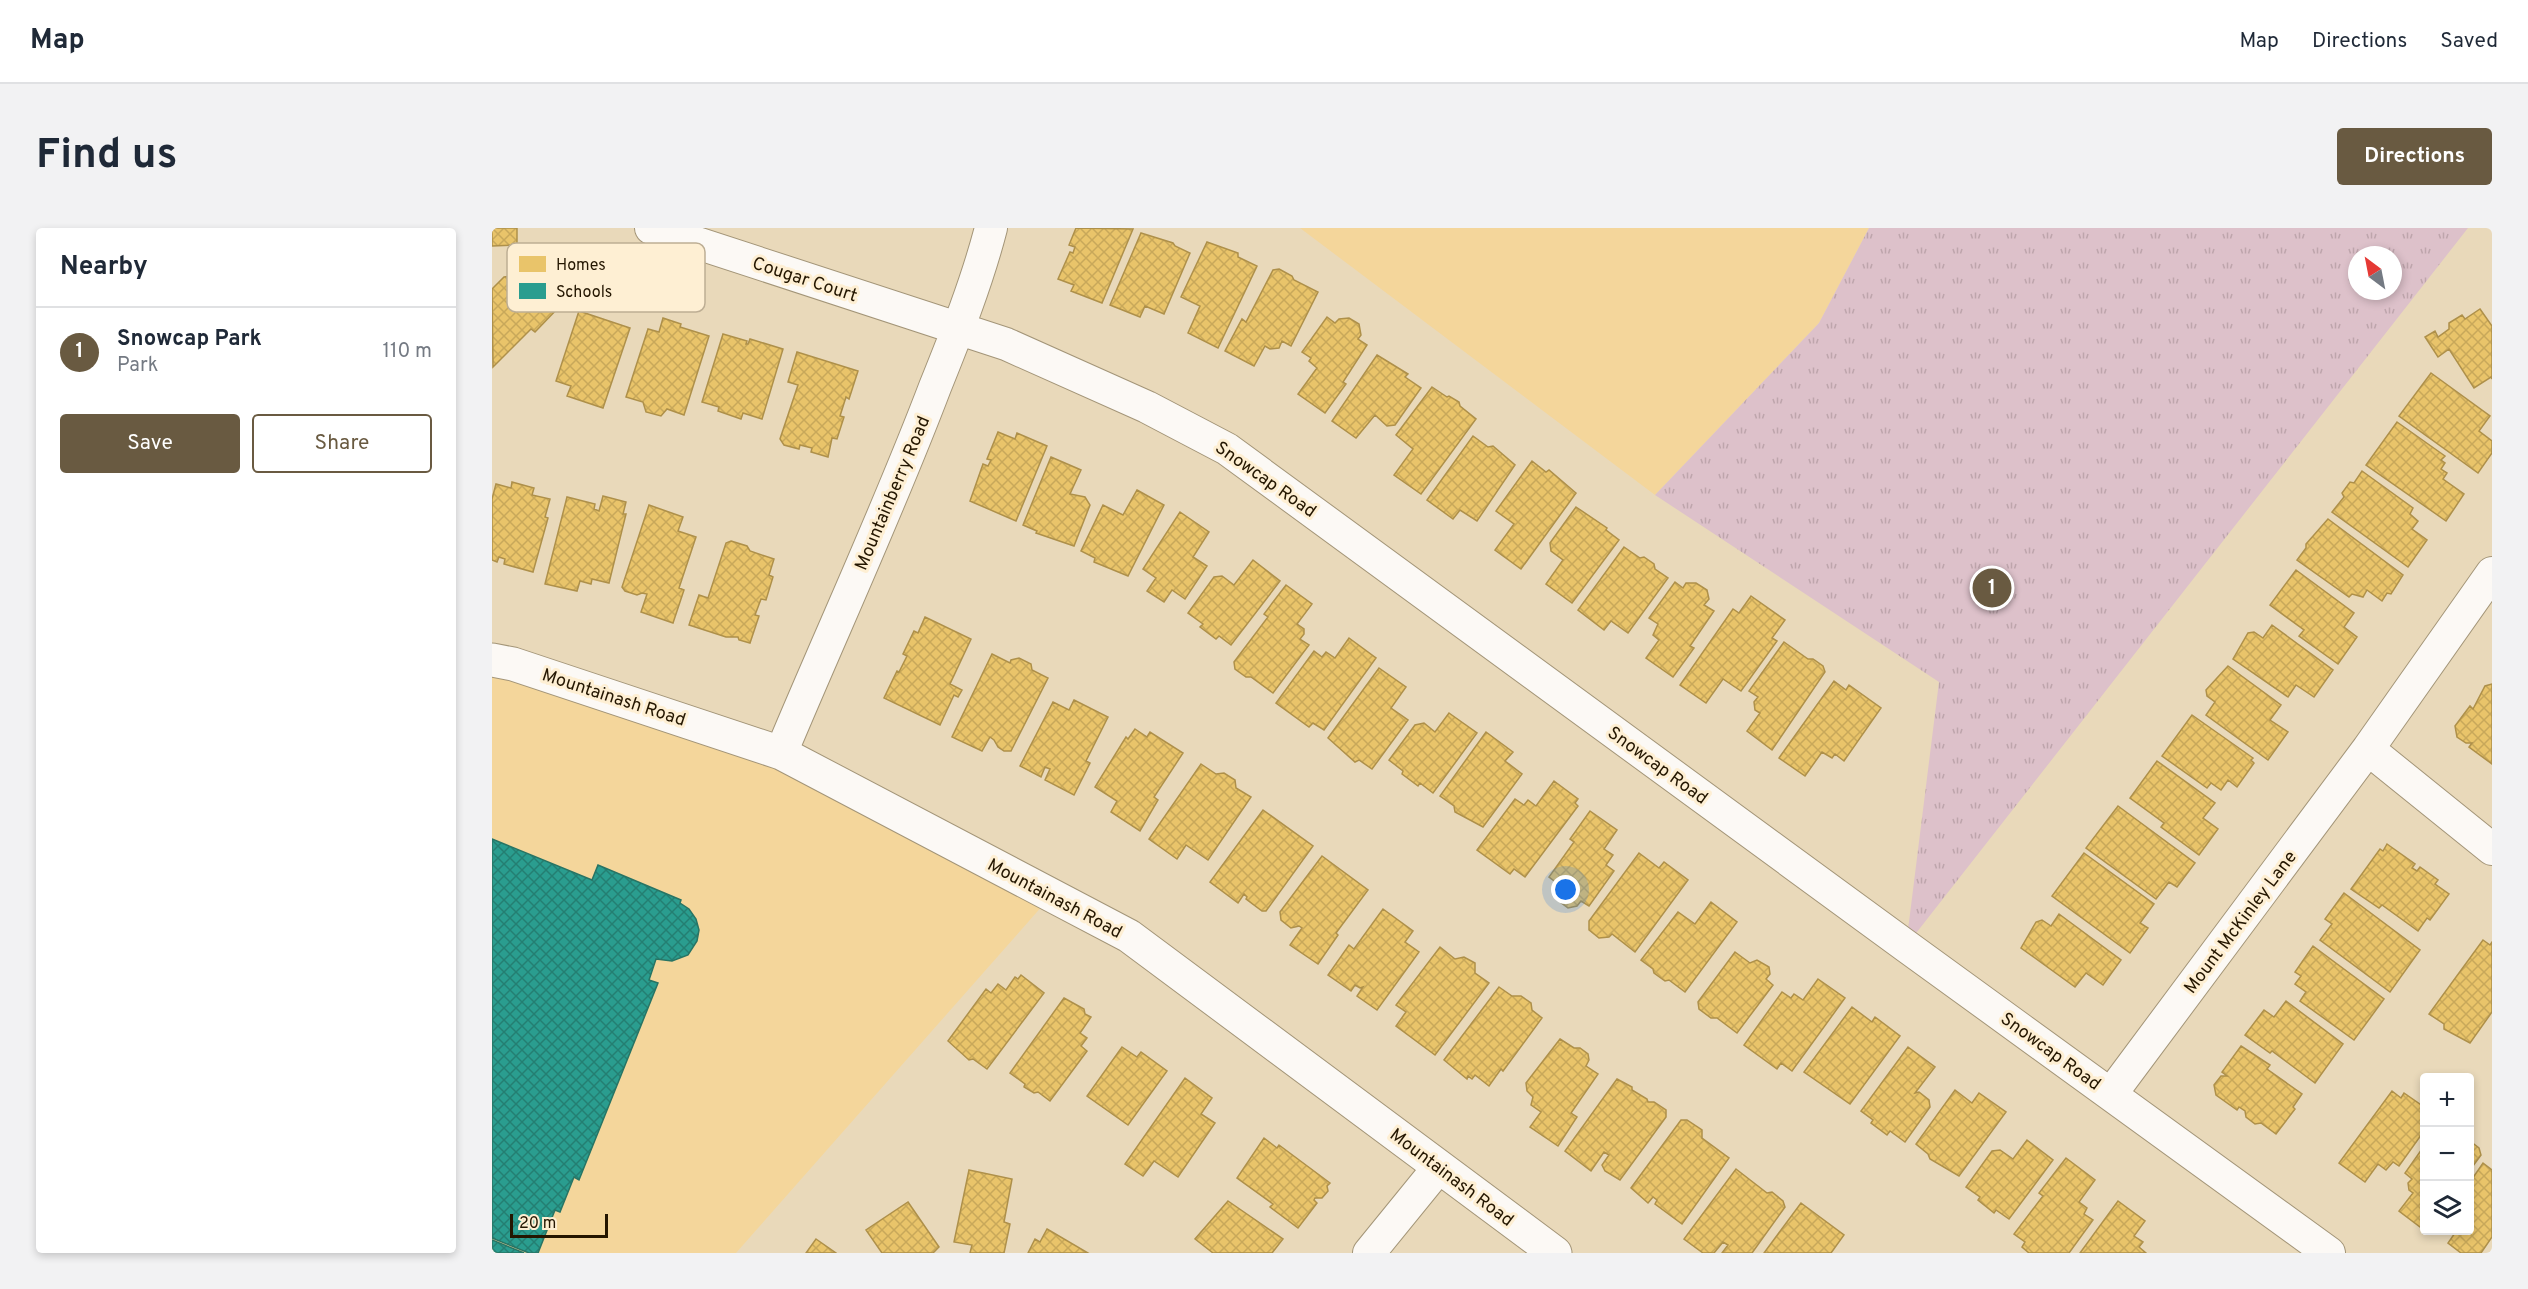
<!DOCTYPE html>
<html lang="en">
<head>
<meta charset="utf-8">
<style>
	body { margin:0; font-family:Overpass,sans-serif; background:#f2f2f3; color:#1f2937 }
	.controls { position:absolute; right:18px; bottom:18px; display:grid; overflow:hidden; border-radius:6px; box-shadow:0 3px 9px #0003 }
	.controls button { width:54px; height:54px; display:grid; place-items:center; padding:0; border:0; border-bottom:2px solid #e0e1e3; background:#fff; color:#1f2937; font:30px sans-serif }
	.compass { position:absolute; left:1856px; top:18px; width:54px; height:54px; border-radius:50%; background:#fff; box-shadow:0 3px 9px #0003; rotate:328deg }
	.scale { position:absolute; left:18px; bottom:15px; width:98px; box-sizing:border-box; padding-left:6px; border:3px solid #241600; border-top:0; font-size:16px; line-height:21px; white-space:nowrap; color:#241600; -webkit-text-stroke:4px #feefd3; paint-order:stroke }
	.you { position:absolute; left:1074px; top:662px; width:21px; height:21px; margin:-15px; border:4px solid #fff; border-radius:50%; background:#1a73e8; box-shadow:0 0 0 9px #1a73e833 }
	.badge { display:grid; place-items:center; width:39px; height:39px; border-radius:50%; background:#695a41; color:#fff; font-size:20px; font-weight:700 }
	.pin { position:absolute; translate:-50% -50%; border:3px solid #fff; box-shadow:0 2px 6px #0006 }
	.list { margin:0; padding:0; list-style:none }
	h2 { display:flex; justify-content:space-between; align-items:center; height:78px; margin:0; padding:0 24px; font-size:26px }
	h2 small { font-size:20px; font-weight:400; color:#747a83 }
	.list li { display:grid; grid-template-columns:39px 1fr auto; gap:18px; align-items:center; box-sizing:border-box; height:90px; padding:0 24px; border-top:2px solid #e0e1e3 }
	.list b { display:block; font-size:22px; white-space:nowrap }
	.list p { margin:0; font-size:20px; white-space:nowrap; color:#747a83 }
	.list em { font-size:20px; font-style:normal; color:#747a83 }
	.actions { display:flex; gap:12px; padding:18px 24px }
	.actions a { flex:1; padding:14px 0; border:2px solid #695a41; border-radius:6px; text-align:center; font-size:21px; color:#695a41 }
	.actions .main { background:#695a41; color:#fff }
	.icon { flex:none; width:33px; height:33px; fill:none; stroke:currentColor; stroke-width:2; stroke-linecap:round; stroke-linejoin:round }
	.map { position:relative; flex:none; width:2000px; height:1025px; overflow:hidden; border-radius:6px }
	header { display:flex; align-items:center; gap:36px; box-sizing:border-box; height:84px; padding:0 30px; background:#fff; border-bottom:2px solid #e0e1e3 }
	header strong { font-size:28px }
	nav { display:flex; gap:33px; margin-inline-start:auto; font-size:21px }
	.intro { display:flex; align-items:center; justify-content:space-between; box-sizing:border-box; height:144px; padding:0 36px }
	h1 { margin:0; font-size:42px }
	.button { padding:15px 27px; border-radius:6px; background:#695a41; color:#fff; font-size:21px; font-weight:700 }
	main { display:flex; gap:36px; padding:0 36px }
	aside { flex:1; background:#fff; border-radius:6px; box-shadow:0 3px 9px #0003 }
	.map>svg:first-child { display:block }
	.built { fill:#f4d69b }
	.grass { fill:url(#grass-tufts); fill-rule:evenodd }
	.homes { fill:url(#homes-cross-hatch); stroke:#ae904a; stroke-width:1.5 }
	.schools { fill:url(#schools-cross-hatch); stroke:#287464; stroke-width:1.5 }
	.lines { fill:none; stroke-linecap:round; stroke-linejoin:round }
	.street-casing { stroke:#a39578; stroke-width:34 }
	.secondary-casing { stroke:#a39578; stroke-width:35 }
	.street { stroke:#fcf9f5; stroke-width:32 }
	.secondary { stroke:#fcf9f5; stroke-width:33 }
	.labels { text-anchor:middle; stroke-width:6; stroke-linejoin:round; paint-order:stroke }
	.street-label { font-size:18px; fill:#241600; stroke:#feefd3 }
	.key { fill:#feefd3; stroke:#bdae94; stroke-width:1.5 }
	.key-label { font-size:16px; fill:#241600 }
</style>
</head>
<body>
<header>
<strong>Map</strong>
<nav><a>Map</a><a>Directions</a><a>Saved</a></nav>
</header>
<div class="intro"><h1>Find us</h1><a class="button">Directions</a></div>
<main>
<aside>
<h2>Nearby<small></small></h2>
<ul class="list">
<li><span class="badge">1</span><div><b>Snowcap Park</b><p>Park</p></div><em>110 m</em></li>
</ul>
<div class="actions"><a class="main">Save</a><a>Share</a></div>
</aside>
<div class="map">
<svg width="2000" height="1025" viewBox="0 0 2000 1025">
	<defs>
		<pattern id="grass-tufts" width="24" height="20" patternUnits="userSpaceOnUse" patternTransform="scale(1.5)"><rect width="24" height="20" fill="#ddc1ca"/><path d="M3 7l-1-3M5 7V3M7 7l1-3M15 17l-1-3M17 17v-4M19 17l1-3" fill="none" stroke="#bea5ac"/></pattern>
		<pattern id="homes-cross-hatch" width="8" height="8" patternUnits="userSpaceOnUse" patternTransform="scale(1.5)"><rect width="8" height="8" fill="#e9c46a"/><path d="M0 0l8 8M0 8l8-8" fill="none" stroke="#c8a85a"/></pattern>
		<pattern id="schools-cross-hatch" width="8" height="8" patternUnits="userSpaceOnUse" patternTransform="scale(1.5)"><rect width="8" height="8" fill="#2a9d8f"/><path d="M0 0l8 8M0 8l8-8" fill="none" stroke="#247f72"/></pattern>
	</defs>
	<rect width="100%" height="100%" fill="#e9d9ba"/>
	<!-- built -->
	<path class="built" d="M808,0H1377L1327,95L1163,267Z
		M0,441L289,525L559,668L244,1025H0Z"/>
	<!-- grass -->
	<path class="grass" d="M1377,0H1976L1414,718L1447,454L1163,267L1327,95ZM1865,27H1901V63H1865Z"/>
	<!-- homes -->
	<path class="homes" d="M0,0H25V15L24,17L0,18Z
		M584,0L641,1L610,75L579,63L582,57L566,51L578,24L581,25L583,19L577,17Z
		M649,5L681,15L683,18L698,25L672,86L653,78L648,89L618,77Z
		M715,14L746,25V29L765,38L726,120L696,105L708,78L689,69Z
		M787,41L800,48L802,52L826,64L799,118L790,113L787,120L778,121L773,118L762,138L733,123L750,91L754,94L781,42Z
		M19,48L29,57L27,65L30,68L44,54L68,78L43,104L39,101L1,139L0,61L12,49Z
		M1988,81L2000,98V151L1999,149L1982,160L1957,121L1946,129L1933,109L1943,103L1946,109L1957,101V95L1970,87L1973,91Z
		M87,83L138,100L111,180L75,168L79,158L64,153Z
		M835,89L843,95L847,91L857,90L867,96L869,107L866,111L875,117L851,154L854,156L833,185L806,166L825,140L817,133L819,130L810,124Z
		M171,90L189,96L188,99L217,108L192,187L175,181L169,188L154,184L151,174L134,169L156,101L167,104Z
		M231,106L255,113L254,116H256L258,111L291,121L270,191L251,185L249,191L226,183L227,179L210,174Z
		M305,124L366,143L357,171L354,169L348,188L352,189L345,211L340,210L336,229L319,224L320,220L308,217L307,221L292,217L288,211L306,157L296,154Z
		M885,127L916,146L913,149L929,160L903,197L895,198L883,187L864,210L840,193Z
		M1939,145L1998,188L1987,203L2000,213V225L1986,245L1907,188Z
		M940,159L955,169L957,168L967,174L968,178L984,191L929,266L902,247L921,221L904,207Z
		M1905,194L1953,228L1949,232L1953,235L1949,241L1955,245L1951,251L1972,266L1954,293L1874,237Z
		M506,204L523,211L525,205L555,218L524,293L478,273L491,236L496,238L499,232L495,231Z
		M981,208L996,219L1001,218L1023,237L985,293L968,282L961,291L935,272Z
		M559,229L589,242L578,266L593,269L598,277L582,318L544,305L545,303L531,297Z
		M1040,233L1054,244L1057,242L1084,265L1029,341L1003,322L1022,296L1004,283Z
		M1870,243L1921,280L1918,286L1926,293L1920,301L1935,312L1916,339L1840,284L1852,269L1850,265L1858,254L1862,255Z
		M20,254L42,260L40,267L58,271L53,289L56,290L41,344L12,336L13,331L7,329L5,334L0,332V271L4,256L19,260Z
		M645,262L672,277L636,348L602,334L603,330L589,323L611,277L631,287Z
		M111,268L134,274L131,286H134L117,355L100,351L99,356L88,353L85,363L53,356L75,269L103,276L102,281L107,283Z
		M157,277L191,289L186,303L204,309L187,360L192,362L181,395L149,384L155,366L150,365L145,367L133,363L130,359Z
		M1084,279L1115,300L1114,302L1127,312L1080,375L1054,356L1071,332L1059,323L1058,315Z
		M688,284L717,304L701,329L715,338L693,371L680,362L672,374L655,363L664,350L651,341Z
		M1836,291L1911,347L1899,366L1895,365L1890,373L1875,362L1871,369L1860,366L1857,369L1805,332L1814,320V316Z
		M239,313L255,318L258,323L282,331L277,347L281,349L274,372L269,371L263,387L267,388L258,415L247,412L246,409H234L197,397L207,367L216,370L234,315Z
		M1132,319L1148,330L1152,329L1162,336L1163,341L1176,350L1136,405L1119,393L1112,402L1086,382Z
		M761,332L788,353L739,417L727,408L724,411L708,399L711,396L696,385L722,349L730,348L742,357Z
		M1804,342L1862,385L1852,399L1865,409L1846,436L1807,408L1812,402L1778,377Z
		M1183,354L1191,360L1194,355H1204L1215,362L1217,371L1212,377L1222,383L1198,418L1202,420L1181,449L1154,430L1167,412L1161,407L1166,396L1157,390Z
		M794,357L820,376L805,396L812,401V406L808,411L817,417L781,465L759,449H754L743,441L742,434L776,389L772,386Z
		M1259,368L1293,392L1280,410L1285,413L1249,463L1231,451L1214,475L1188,457L1241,381L1247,385Z
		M433,389L479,411L458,456L470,462L466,469L462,467L448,497L392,470L405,443L407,444L415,428L411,426L422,403L426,405Z
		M1780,397L1841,442L1822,469L1804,457L1796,469L1741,431L1756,405L1762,404L1771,410Z
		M857,410L884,430L832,502L821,495L817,499L784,475L822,423L830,429L834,424L843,430Z
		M1292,414L1316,431H1321L1331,438L1333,444L1280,522L1255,503L1268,485L1263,482L1262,474L1266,469L1257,463Z
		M500,426L518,435L519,432L527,430L539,436L540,442L556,450L519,523H512L506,519L502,512L498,509L490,523L460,509Z
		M1736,438L1789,477L1778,492L1796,504L1776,532L1714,487L1723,474L1715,468L1714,462Z
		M887,440L914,459L899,480L916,492L880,541L867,532L863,534L836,510Z
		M1342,453L1354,462L1357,457L1389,480L1352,533L1343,526L1340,530L1330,524L1313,548L1287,530Z
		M2000,456V536L1977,519L1980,515H1974L1965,509L1963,498L1978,478L1981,481L1993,458Z
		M582,472L616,489L594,533L598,535L582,567L553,552L558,541L553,539L549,549L528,538L561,474L577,482Z
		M957,485L985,505L941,565L928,555L926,558L910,546L911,543L897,532L923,497L932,495L943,504Z
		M1700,487L1761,530L1759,532L1762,535L1745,559L1736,552L1729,562L1719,555L1715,560L1670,528Z
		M643,501L655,509L658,504L691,525L662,569L666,572L648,603L619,584L625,573L603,559L634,509L636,511Z
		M994,504L1021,524L1013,533L1030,546L991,599L963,584L962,578L948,568Z
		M1665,533L1723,575L1711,590L1726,601L1707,627L1669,599L1672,595L1638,570Z
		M709,536L724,546L732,545L743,552L744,560L759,569L716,632L694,617L685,631L657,611Z
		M1062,553L1086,571L1083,575L1086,578L1033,649L1022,641L1018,646L985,622L1023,571L1032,577L1036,572L1044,578Z
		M1626,578L1703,635L1685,659L1677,654L1664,671L1594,620Z
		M771,582L821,618L774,683H770L754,671L755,669L752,666L746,675L718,654Z
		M1098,583L1125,602L1112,621L1121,627L1114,637L1122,643L1097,678L1089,673L1085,678L1076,680L1064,671L1063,660L1066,656L1057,649L1082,614L1078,611Z
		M1895,616L1923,636L1920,640L1925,643L1928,639L1946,652L1943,656L1957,666L1938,692L1935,690L1926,703L1890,677L1887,680L1859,661L1888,621L1891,623Z
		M1147,625L1167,640L1172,634L1196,652L1143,724L1120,706L1117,709L1107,710L1097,702V693Z
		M1592,625L1662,676L1648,695L1656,700L1638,725L1560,668Z
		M830,628L876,662L844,705L846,707L826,736L798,717L810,700L807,698L799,700L789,692L788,684Z
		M1852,665L1928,722L1898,764L1828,712L1840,696L1833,691Z
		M1219,674L1245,694L1193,764L1177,752L1173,753L1162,745L1161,741L1149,732L1186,684L1203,696Z
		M891,681L921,703L913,714L927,724L885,782L865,768L871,759L868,760L863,757L859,763L836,747L857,717L862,721Z
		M1567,686L1629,732L1611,757L1594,745L1583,759L1529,720L1544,694L1550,692L1559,698Z
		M1991,712L1998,717L2000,714V784L1978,815L1952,801V796L1937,786Z
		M1821,718L1892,771L1862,812L1808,773L1814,764L1803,756L1809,748L1803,744Z
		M948,719L963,731L972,729L983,735V745L997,755L943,827L904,798L914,784L904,777Z
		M1243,724L1258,735L1265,732L1277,739L1278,746L1274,751L1281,757L1245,805L1225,790H1219L1207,781L1206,774Z
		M529,747L552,765L495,841L481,831L477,832L456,813L494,761L499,765L506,756L514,762L523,749L526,751Z
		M1326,751L1353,770L1300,843L1289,835L1285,841L1252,817L1290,764L1299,770L1302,766L1311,772Z
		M1007,759L1020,768H1029L1039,775L1040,782L1050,790L1011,843L1009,841L997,858L983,847L980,851L976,848L975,851L952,832Z
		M572,770L592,781L593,786L599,789L588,805L595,810L589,818L595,823L558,873L546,864L542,865L532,859L533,856L518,845Z
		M1794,773L1851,816L1823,855L1780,823L1778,825L1753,807L1772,782L1782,789Z
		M1360,779L1380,794L1383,789L1408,808L1358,876L1312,844Z
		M1068,811L1082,820H1088L1096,826L1097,832L1094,838L1106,846L1079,885L1085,889L1066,918L1038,899L1049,884L1039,877L1041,869L1035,863L1034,855Z
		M1749,818L1778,837L1775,841L1810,866L1801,879L1803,881L1784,906L1769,895L1763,896L1754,889L1753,883L1747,879L1745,882L1724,867L1722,857L1729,848H1735L1730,844Z
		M630,819L645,829L649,824L675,843L636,897L595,868Z
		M1416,819L1443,839L1423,865L1427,864L1437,872L1438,879L1413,914L1398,903L1395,907L1379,895L1381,892L1369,883Z
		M693,850L720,870L709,886L723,895L686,949L662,933L651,948L633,936Z
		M1125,851L1140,859V862L1155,871L1156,874H1162L1174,882V889L1128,952L1113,943L1110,937L1117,927L1112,924L1099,943L1073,923Z
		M1463,862L1480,875L1487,865L1514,884L1467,948L1438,931L1436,926L1424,916Z
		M1900,863L1909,870L1912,865L1932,879V903L1907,938L1901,934L1894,942L1886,936L1873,954L1847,935Z
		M1189,892H1195L1210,902V910L1237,930L1190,996L1163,976L1165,972L1161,969L1156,975L1139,960Z
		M772,910L785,920L787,917L838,955L835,958L836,963L830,970H823L822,972L825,975L806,1000L778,979L781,976L745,950Z
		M1535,912L1561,932L1517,991L1504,982L1502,985L1486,972L1488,969L1474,959L1500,923L1508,922L1521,931Z
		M1978,913L1987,920L1989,927L1978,942Z
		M1932,918V1002L1907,983L1921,965L1917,962L1916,955L1920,951L1913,945Z
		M1574,930L1603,952L1587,974L1595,980L1592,986L1601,992L1577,1025H1537L1530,1019L1533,1014L1522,1006L1551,968L1547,965Z
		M1991,935L2000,942V1009L1989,1025H1969L1956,1015L1965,1002H1978V954Z
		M1244,941L1275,965L1280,964L1291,973L1293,979L1260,1025H1230L1236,1017L1231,1014L1222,1025H1211L1192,1011Z
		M477,942L520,951L512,994L518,996L512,1025H478L480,1017L462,1014Z
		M736,973L791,1011L780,1025H721L703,1011Z
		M1626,973L1653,993L1642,1008L1651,1014L1647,1019L1654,1025H1588Z
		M416,974L447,1019L441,1025H390L374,1002Z
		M1309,975L1352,1007L1339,1025H1272Z
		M555,1001L596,1025H536L543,1011L548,1014Z
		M324,1011L344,1025H314Z"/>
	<!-- schools -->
	<path class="schools" d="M0,611L100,652L106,637L189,672L188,675L197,681L204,691L207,702L205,713L196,727L180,733L164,731L157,752L166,755L87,952L82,949L68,984L63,982L46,1025H37L0,1010Z
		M0,1012L32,1025H0Z"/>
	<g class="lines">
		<defs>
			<path id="street" d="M159,0L514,116L655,179L735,221L1414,718L1837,1025
				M1876,521L2000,621
				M289,525C340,403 396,283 443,159C464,107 485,54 499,0
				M1619,866L1876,521L2000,345
				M877,1025L947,939"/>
			<path id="secondary" d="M0,432L21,436L289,525L637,708L1063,1025"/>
		</defs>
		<!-- street casing -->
		<use href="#street" class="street-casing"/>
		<!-- secondary casing -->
		<use href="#secondary" class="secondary-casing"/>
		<!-- street -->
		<use href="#street" class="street"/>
		<!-- secondary -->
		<use href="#secondary" class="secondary"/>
	</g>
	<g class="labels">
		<!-- street labels -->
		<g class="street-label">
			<text transform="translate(313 51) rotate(18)" y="6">Cougar Court</text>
			<text transform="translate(774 251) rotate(35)" y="6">Snowcap Road</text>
			<text transform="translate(400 265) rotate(-67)" y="6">Mountainberry Road</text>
			<text transform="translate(122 469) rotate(18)" y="6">Mountainash Road</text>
			<text transform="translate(1166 537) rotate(36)" y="6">Snowcap Road</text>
			<text transform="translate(563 670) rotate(28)" y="6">Mountainash Road</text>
			<text transform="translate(1748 694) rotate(-53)" y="6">Mount McKinley Lane</text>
			<text transform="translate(1559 823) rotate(36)" y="6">Snowcap Road</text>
			<text transform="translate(960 949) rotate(37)" y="6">Mountainash Road</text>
		</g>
	</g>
	<!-- legend -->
	<rect x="15" y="15" width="198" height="69" rx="9" class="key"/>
	<rect x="27" y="28" width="27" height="16" fill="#e9c46a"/>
	<rect x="27" y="55" width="27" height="16" fill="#2a9d8f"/>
	<g class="key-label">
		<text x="64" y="42">Homes</text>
		<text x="64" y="69">Schools</text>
	</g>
</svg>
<div class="controls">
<button>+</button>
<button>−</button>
<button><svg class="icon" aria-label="layers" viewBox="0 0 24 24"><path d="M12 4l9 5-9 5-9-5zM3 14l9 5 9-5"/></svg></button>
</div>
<svg class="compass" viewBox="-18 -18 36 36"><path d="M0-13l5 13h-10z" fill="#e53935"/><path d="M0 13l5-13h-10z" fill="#747a83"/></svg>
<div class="scale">20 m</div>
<div class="you"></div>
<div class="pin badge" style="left:1500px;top:360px">1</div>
</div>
</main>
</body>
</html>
